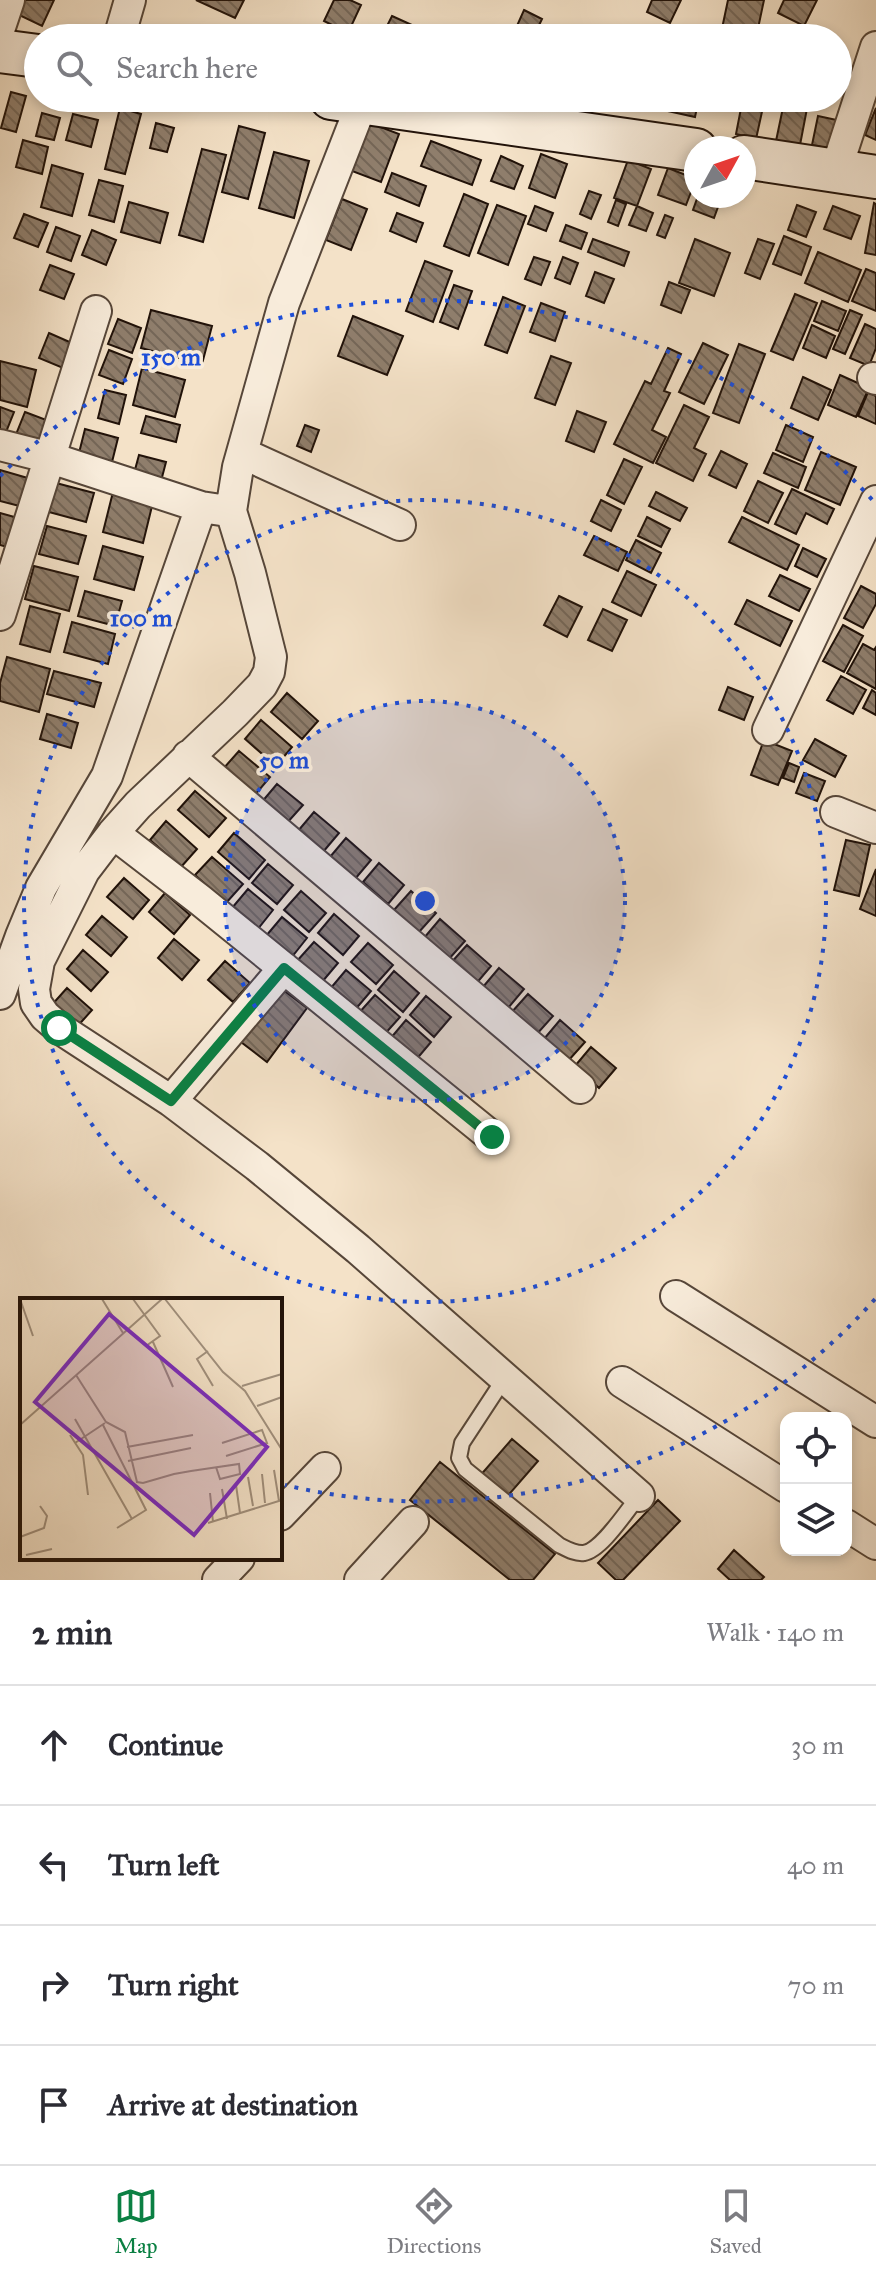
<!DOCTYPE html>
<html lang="en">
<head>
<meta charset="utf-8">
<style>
	body { margin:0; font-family:"IM FELL Great Primer",serif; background:#f7f7f7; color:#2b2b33 }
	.controls { position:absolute; right:24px; bottom:24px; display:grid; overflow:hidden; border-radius:16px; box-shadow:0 4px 12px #0003 }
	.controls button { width:72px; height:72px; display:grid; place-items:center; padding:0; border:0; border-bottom:2px solid #e1e1e2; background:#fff; color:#2b2b33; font:40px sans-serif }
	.compass { position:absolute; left:684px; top:136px; width:72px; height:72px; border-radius:50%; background:#fff; box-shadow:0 4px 12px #0003; rotate:50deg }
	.stop { position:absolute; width:24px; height:24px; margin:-18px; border:6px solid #0b8043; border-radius:50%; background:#fff }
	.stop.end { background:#0b8043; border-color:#fff; box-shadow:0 2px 8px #0008 }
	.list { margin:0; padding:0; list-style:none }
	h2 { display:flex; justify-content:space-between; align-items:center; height:104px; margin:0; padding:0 32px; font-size:34px }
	h2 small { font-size:26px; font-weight:400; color:#7c7c81 }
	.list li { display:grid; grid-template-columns:52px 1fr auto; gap:24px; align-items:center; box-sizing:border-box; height:120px; padding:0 32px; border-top:2px solid #e1e1e2 }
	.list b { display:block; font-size:30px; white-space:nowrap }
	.list em { font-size:26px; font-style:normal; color:#7c7c81 }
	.icon { flex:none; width:44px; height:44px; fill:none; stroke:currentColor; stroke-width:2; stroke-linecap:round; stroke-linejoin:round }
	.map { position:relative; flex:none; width:876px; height:1580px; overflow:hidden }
	.search { position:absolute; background:#fff; box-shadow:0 4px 12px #0003; left:24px; right:24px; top:24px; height:88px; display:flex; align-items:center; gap:20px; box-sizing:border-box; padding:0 28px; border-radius:44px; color:#7c7c81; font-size:30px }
	.sheet { height:584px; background:#fff }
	nav { display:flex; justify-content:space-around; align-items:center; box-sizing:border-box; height:112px; border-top:2px solid #e1e1e2; background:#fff; font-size:22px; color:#7c7c81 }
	nav a { display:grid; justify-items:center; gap:4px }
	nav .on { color:#0b8043 }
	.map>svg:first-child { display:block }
	.building { fill:url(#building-back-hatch); stroke:#211209; stroke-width:2 }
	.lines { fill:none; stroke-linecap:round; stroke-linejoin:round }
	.lane-casing { stroke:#564639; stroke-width:18 }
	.street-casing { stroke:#564639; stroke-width:34 }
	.secondary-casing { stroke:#211209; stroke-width:46 }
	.lane { stroke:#f8ecdb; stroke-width:14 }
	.street { stroke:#f8ecdb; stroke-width:30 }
	.secondary { stroke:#f8ecdb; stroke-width:42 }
	.route { stroke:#0b8043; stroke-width:10 }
	.ring { fill:none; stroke:#1d4ed8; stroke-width:4; stroke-dasharray:4 8 }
	.inset-road { fill:none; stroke:#a08f7c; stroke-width:2 }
	.view { fill:#7b2cbf; fill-opacity:0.15; stroke:#7b2cbf; stroke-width:4 }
	.inset-edge { fill:none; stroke:#211209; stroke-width:4 }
	.centre { fill:#1d4ed8; stroke:#f8ecdb; stroke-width:4 }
	.ring-label { font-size:24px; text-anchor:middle; font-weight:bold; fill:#1d4ed8; stroke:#f8ecdb; stroke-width:7; stroke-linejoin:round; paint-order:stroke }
</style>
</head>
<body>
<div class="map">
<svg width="876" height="1580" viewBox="0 0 876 1580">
	<defs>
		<pattern id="building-back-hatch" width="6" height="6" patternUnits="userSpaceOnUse" patternTransform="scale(2)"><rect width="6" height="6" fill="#8f7e6c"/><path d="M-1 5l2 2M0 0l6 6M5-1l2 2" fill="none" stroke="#746657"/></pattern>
	</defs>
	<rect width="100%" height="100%" fill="#f4e2c8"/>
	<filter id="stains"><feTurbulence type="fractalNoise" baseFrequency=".0025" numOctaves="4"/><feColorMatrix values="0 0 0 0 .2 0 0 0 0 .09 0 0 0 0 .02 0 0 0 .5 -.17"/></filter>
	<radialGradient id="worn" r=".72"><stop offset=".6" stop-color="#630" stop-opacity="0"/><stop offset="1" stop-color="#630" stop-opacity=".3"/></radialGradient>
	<!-- building -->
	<path class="building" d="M20,0H54L42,26L15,13Z
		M196,0H244L235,18Z
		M334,0H350L361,5L348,33L324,21Z
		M652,0H681L670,23L647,12Z
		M728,0H764L756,38H720Z
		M784,0H817L804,26L778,13Z
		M524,10L542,19L533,38H513L512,37Z
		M392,16L412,25L406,38H381Z
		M11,92L26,96L16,132L1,128Z
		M666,98H699L695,117L663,110Z
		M743,98H765L756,139L736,134Z
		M785,98H809L800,145L776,141Z
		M120,108L141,114L125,174L105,169Z
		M876,108V140L865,135Z
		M42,113L60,118L54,140L36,136Z
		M73,114L98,120L91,147L66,140Z
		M818,116L846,122L841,151L812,145Z
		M156,123L174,128L167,152L150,148Z
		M370,123L399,134L381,182L352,171Z
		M239,126L265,133L248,199L222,192Z
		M23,140L48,147L42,174L16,167Z
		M431,141L481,160L472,185L421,166Z
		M202,149L226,155L203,242L179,235Z
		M274,152L309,161L294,218L259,208Z
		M541,154L567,164L555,198L529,188Z
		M501,156L523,166L514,189L491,181Z
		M628,160L651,169L637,206L614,198Z
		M52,165L83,174L72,216L41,207Z
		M668,168L696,179L686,205L658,195Z
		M392,173L426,186L419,206L385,192Z
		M99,180L123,186L114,222L89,215Z
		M589,191L601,195L591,219L580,214Z
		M464,194L488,204L469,256L444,246Z
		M698,196H722L714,218L693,210Z
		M342,199L367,209L351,250L326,240Z
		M616,200L626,204L618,226L608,222Z
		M129,202L168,213L160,243L121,232Z
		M874,203L876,204V255L865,253Z
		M497,205L526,216L508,265L478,253Z
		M797,205L816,212L806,237L788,230Z
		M535,206L553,213L546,231L528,224Z
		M637,206L653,213L646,231L629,225Z
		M833,206L860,216L851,239L824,229Z
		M397,213L423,223L416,242L390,231Z
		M24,214L48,223L38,247L14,238Z
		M665,215L673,218L665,238L657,235Z
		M566,225L587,233L581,249L560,241Z
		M56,227L80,236L71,261L47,252Z
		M92,230L116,240L106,265L82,255Z
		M784,236L811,247L801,275L773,264Z
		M593,239L629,252L624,266L588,252Z
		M695,239L730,253L714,296L679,283Z
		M758,239L774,244L760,279L745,273Z
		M818,252L861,270L848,302L805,283Z
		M534,257L550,262L541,285L525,279Z
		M563,257L578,263L570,284L555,278Z
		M425,261L452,271L433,322L406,311Z
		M50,265L74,274L64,299L40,290Z
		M866,269L876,273V311L852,301Z
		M595,272L614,279L604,303L586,296Z
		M669,282L690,290L681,313L661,305Z
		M454,285L472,291L458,329L440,322Z
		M795,294L817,303L793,360L771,351Z
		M503,297L525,306L507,353L485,345Z
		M822,301L846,311L838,331L814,321Z
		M541,303L565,312L555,341L530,332Z
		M151,310L212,326L202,364L141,348Z
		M850,310L862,315L845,354L833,349Z
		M353,316L403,336L387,375L338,356Z
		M118,319L141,328L132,353L108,344Z
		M865,324L876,329V348L869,366L850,358Z
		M812,325L835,336L826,358L803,348Z
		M49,333L72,343L63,368L39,358Z
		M703,343L728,355L704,404L679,392Z
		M739,344L765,354L739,423L713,413Z
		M668,348L681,354L664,391L670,393L652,430L666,437L653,463L614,444L645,381L651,384Z
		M109,350L132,359L123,384L99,375Z
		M551,356L571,363L555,405L535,398Z
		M0,361L36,370L27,407L0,400Z
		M142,368L185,380L175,417L133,405Z
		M840,375L869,388L856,417L828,405Z
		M803,377L831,390L818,420L791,408Z
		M105,390L126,395L119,424L98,418Z
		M868,392L876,396V424L858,416Z
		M684,405L709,417L694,448L706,454L693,481L656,463Z
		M0,407L14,412L4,437L0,436Z
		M577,411L606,422L594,452L566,441Z
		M25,412L49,421L39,446L15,437Z
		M146,416L180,425L176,442L141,433Z
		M305,425L319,430L311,452L297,446Z
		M786,425L813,437L803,462L776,450Z
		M85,429L118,438L111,466L78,457Z
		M721,451L747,464L736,488L709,475Z
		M821,452L856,467L840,505L805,490Z
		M773,453L806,467L798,488L764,473Z
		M139,455L166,462L160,485L133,477Z
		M624,459L642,467L624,504L607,495Z
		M0,470L38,481L31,509L0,501Z
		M758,481L783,493L768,523L744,511Z
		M56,483L94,493L86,522L49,512Z
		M792,489L834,509L827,524L806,513L796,534L775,524Z
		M113,492L153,502L143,543L103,532Z
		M656,492L687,508L680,521L649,506Z
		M601,500L621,510L611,531L591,521Z
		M0,513L25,520L18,550L0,545Z
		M647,517L670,529L661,547L638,536Z
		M742,517L799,545L787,570L729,542Z
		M47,526L86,536L78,564L39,554Z
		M594,536L627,552L618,571L584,555Z
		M636,540L661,553L651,573L626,560Z
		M103,546L143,557L134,590L94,579Z
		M803,548L826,559L817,577L795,566Z
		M34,566L78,577L69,611L25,599Z
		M627,571L656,585L641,616L612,602Z
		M780,575L810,589L799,611L769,596Z
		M861,586L876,594V604L863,628L844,618Z
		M85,591L122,601L115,626L78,616Z
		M559,596L582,607L567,637L544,625Z
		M747,600L792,621L780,646L735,624Z
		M30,606L60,614L50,652L20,644Z
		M603,609L627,620L612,651L588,640Z
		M72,622L115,634L108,664L64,652Z
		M843,625L863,636L844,672L823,661Z
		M863,644L874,650L876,647V689L847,673Z
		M7,657L50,669L39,712L0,701V683Z
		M54,671L101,683L94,707L47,694Z
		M841,676L866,690L853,714L827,700Z
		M728,687L753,697L744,720L719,710Z
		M872,690L876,693V715L863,708Z
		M287,693L318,721L302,739L271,712Z
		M47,714L78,723L71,748L40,739Z
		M261,720L292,747L276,766L245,739Z
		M815,739L846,756L835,777L803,760Z
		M764,740L792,751L778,785L751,775Z
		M239,751L270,777L254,796L223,769Z
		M789,763L799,767L794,782L783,778Z
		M804,773L825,781L817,801L796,793Z
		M277,784L303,805L286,824L261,803Z
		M195,791L226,818L209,837L178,810Z
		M314,812L339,833L323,852L298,831Z
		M166,821L197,849L181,867L150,840Z
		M234,833L265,860L249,879L218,852Z
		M346,838L371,860L355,879L330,857Z
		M846,840L870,845L859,896L834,890Z
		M212,857L243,884L226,903L195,875Z
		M379,863L404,885L388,904L363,882Z
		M268,864L293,885L277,904L252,883Z
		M876,869V916L860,909Z
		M124,878L149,900L133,919L107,897Z
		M248,889L273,910L257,930L232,908Z
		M301,891L326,913L309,932L284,910Z
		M411,891L436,913L419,932L394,910Z
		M165,893L190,915L174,934L149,912Z
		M334,914L359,936L343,955L318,933Z
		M102,916L127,937L111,956L86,935Z
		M282,917L307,938L291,958L266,936Z
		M440,919L465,941L448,960L424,938Z
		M174,939L199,960L182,980L158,958Z
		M314,942L338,963L322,982L297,961Z
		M368,943L393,965L376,984L351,962Z
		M467,945L491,966L475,985L450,964Z
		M83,950L108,972L91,991L67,969Z
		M225,961L250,983L233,1002L208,980Z
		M499,968L524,989L508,1008L483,987Z
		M346,970L371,991L354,1011L330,989Z
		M394,971L419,993L403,1012L378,990Z
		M67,988L92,1010L75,1029L50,1007Z
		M282,989L307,1008L267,1062L241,1042Z
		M528,994L553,1016L536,1035L511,1013Z
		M375,995L400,1017L383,1036L358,1014Z
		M426,996L451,1017L434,1037L410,1015Z
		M406,1020L431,1042L415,1061L390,1039Z
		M560,1020L585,1042L568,1061L544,1039Z
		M591,1047L616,1068L599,1088L575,1066Z
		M512,1439L538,1461L505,1499L479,1477Z
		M440,1462L555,1554L533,1580H510L410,1500Z
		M658,1500L680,1521L623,1580H616L598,1563Z
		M734,1550L764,1577L761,1580H730L718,1569Z"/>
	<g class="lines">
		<defs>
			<path id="lane" d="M504,1379L462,1443L459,1458L465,1469L559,1545C567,1549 575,1554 584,1553C602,1550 627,1510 639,1496"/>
			<path id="street" d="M0,27L9,0
				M119,38L130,0
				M362,103L284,303L238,467L231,511L250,573L271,657L269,672L262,685L235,713L138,805L113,833L84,871L39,961L34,989L36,1003L45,1016L59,1028L171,1101L257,1166L358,1249L639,1496
				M836,170L876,47
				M873,378L876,379
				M0,445L51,458L201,507L221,510
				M242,453L400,525
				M0,615L96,311
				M768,730L876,501
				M188,756L580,1088
				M836,812L876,828
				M113,833L200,900L492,1137
				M0,994L21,936L41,888L107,776L201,507
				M171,1101L284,968
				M676,1296L876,1422
				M622,1382L786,1487
				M280,1515L325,1468
				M846,1525L876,1544
				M218,1580L239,1558
				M360,1580L413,1522"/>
			<path id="secondary" d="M0,51L38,56
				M331,98L696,150
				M744,157L876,177"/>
		</defs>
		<!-- lane casing -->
		<use href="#lane" class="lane-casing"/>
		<!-- street casing -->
		<use href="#street" class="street-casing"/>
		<!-- secondary casing -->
		<use href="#secondary" class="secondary-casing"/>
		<!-- lane -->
		<use href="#lane" class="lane"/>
		<!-- street -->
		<use href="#street" class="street"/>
		<!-- secondary -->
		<use href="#secondary" class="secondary"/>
	</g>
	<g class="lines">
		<!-- route -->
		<path class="route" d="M59,1028L171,1101L284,968L492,1137"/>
	</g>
	<!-- distance rings -->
	<circle cx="425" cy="901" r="200" fill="#1d4ed8" fill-opacity=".12"/>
	<g class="ring">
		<circle cx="425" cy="901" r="200"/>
		<circle cx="425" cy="901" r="401"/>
		<path d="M875 1299A601 601 0 0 1 285 1485M0 476A601 601 0 0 1 875 503"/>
	</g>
	<!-- overview -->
	<g transform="translate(20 1298)">
		<rect width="262" height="262" fill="#f4e2c8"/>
		<path class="inset-road" d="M0,1L13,38M82,1L103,35M113,1L140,38L126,48M145,1L203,74L225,93L262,152M133,44L153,89M188,53L177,61L193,88M56,77L86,124L105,134L117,184L123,185L154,176L171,173L219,166L220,176L200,181L196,169M222,88L262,76M237,108L262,99M55,121L112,221M0,127L142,1M83,127L126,212L97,230M50,137L63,157L68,197M55,145L85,125M202,145L242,132L247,145L206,158M107,149L173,137M108,163L171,150M254,172L259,203M242,176L245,205M228,179L233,208M216,187L220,215M202,191L207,221M190,195L193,224M188,225L262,202M0,239L24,230L27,218L20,208M6,257L32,251"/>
		<path class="view" d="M89,16L247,149L174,237L15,104Z"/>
		<rect width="262" height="262" class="inset-edge"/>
	</g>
	<circle cx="425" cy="901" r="12" class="centre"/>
	<g class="ring-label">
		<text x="171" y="365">150 m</text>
		<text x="141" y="626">100 m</text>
		<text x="284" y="768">50 m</text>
	</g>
	<rect width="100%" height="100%" filter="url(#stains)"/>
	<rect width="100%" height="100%" fill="url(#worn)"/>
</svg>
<div class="controls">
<button><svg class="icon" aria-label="locate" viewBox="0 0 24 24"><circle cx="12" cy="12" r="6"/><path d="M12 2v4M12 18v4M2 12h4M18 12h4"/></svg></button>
<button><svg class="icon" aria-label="layers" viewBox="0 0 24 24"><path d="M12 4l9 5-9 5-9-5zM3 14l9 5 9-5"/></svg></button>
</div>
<svg class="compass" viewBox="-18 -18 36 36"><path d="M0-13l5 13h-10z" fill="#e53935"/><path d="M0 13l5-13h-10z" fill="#7c7c81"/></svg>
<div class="stop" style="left:59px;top:1028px"></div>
<div class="stop end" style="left:492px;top:1137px"></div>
<div class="search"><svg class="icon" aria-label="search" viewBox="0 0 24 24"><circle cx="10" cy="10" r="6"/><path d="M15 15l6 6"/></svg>Search here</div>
</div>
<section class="sheet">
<h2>2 min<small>Walk · 140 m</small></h2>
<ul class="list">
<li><svg class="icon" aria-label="ahead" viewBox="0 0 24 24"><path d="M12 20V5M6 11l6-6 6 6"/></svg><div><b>Continue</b></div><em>30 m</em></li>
<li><svg class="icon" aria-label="left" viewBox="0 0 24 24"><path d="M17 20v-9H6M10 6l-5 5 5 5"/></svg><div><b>Turn left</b></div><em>40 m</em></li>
<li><svg class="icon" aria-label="right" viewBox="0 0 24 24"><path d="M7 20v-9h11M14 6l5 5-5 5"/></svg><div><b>Turn right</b></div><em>70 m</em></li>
<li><svg class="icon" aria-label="arrive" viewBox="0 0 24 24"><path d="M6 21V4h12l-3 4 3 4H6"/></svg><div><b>Arrive at destination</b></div></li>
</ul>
</section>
<nav>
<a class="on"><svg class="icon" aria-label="map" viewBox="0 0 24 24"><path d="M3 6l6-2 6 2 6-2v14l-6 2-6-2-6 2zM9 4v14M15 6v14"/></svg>Map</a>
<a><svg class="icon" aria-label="directions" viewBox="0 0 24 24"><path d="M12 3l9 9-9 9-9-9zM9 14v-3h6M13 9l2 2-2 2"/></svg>Directions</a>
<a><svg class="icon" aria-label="saved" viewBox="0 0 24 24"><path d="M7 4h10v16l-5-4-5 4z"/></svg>Saved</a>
</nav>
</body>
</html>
